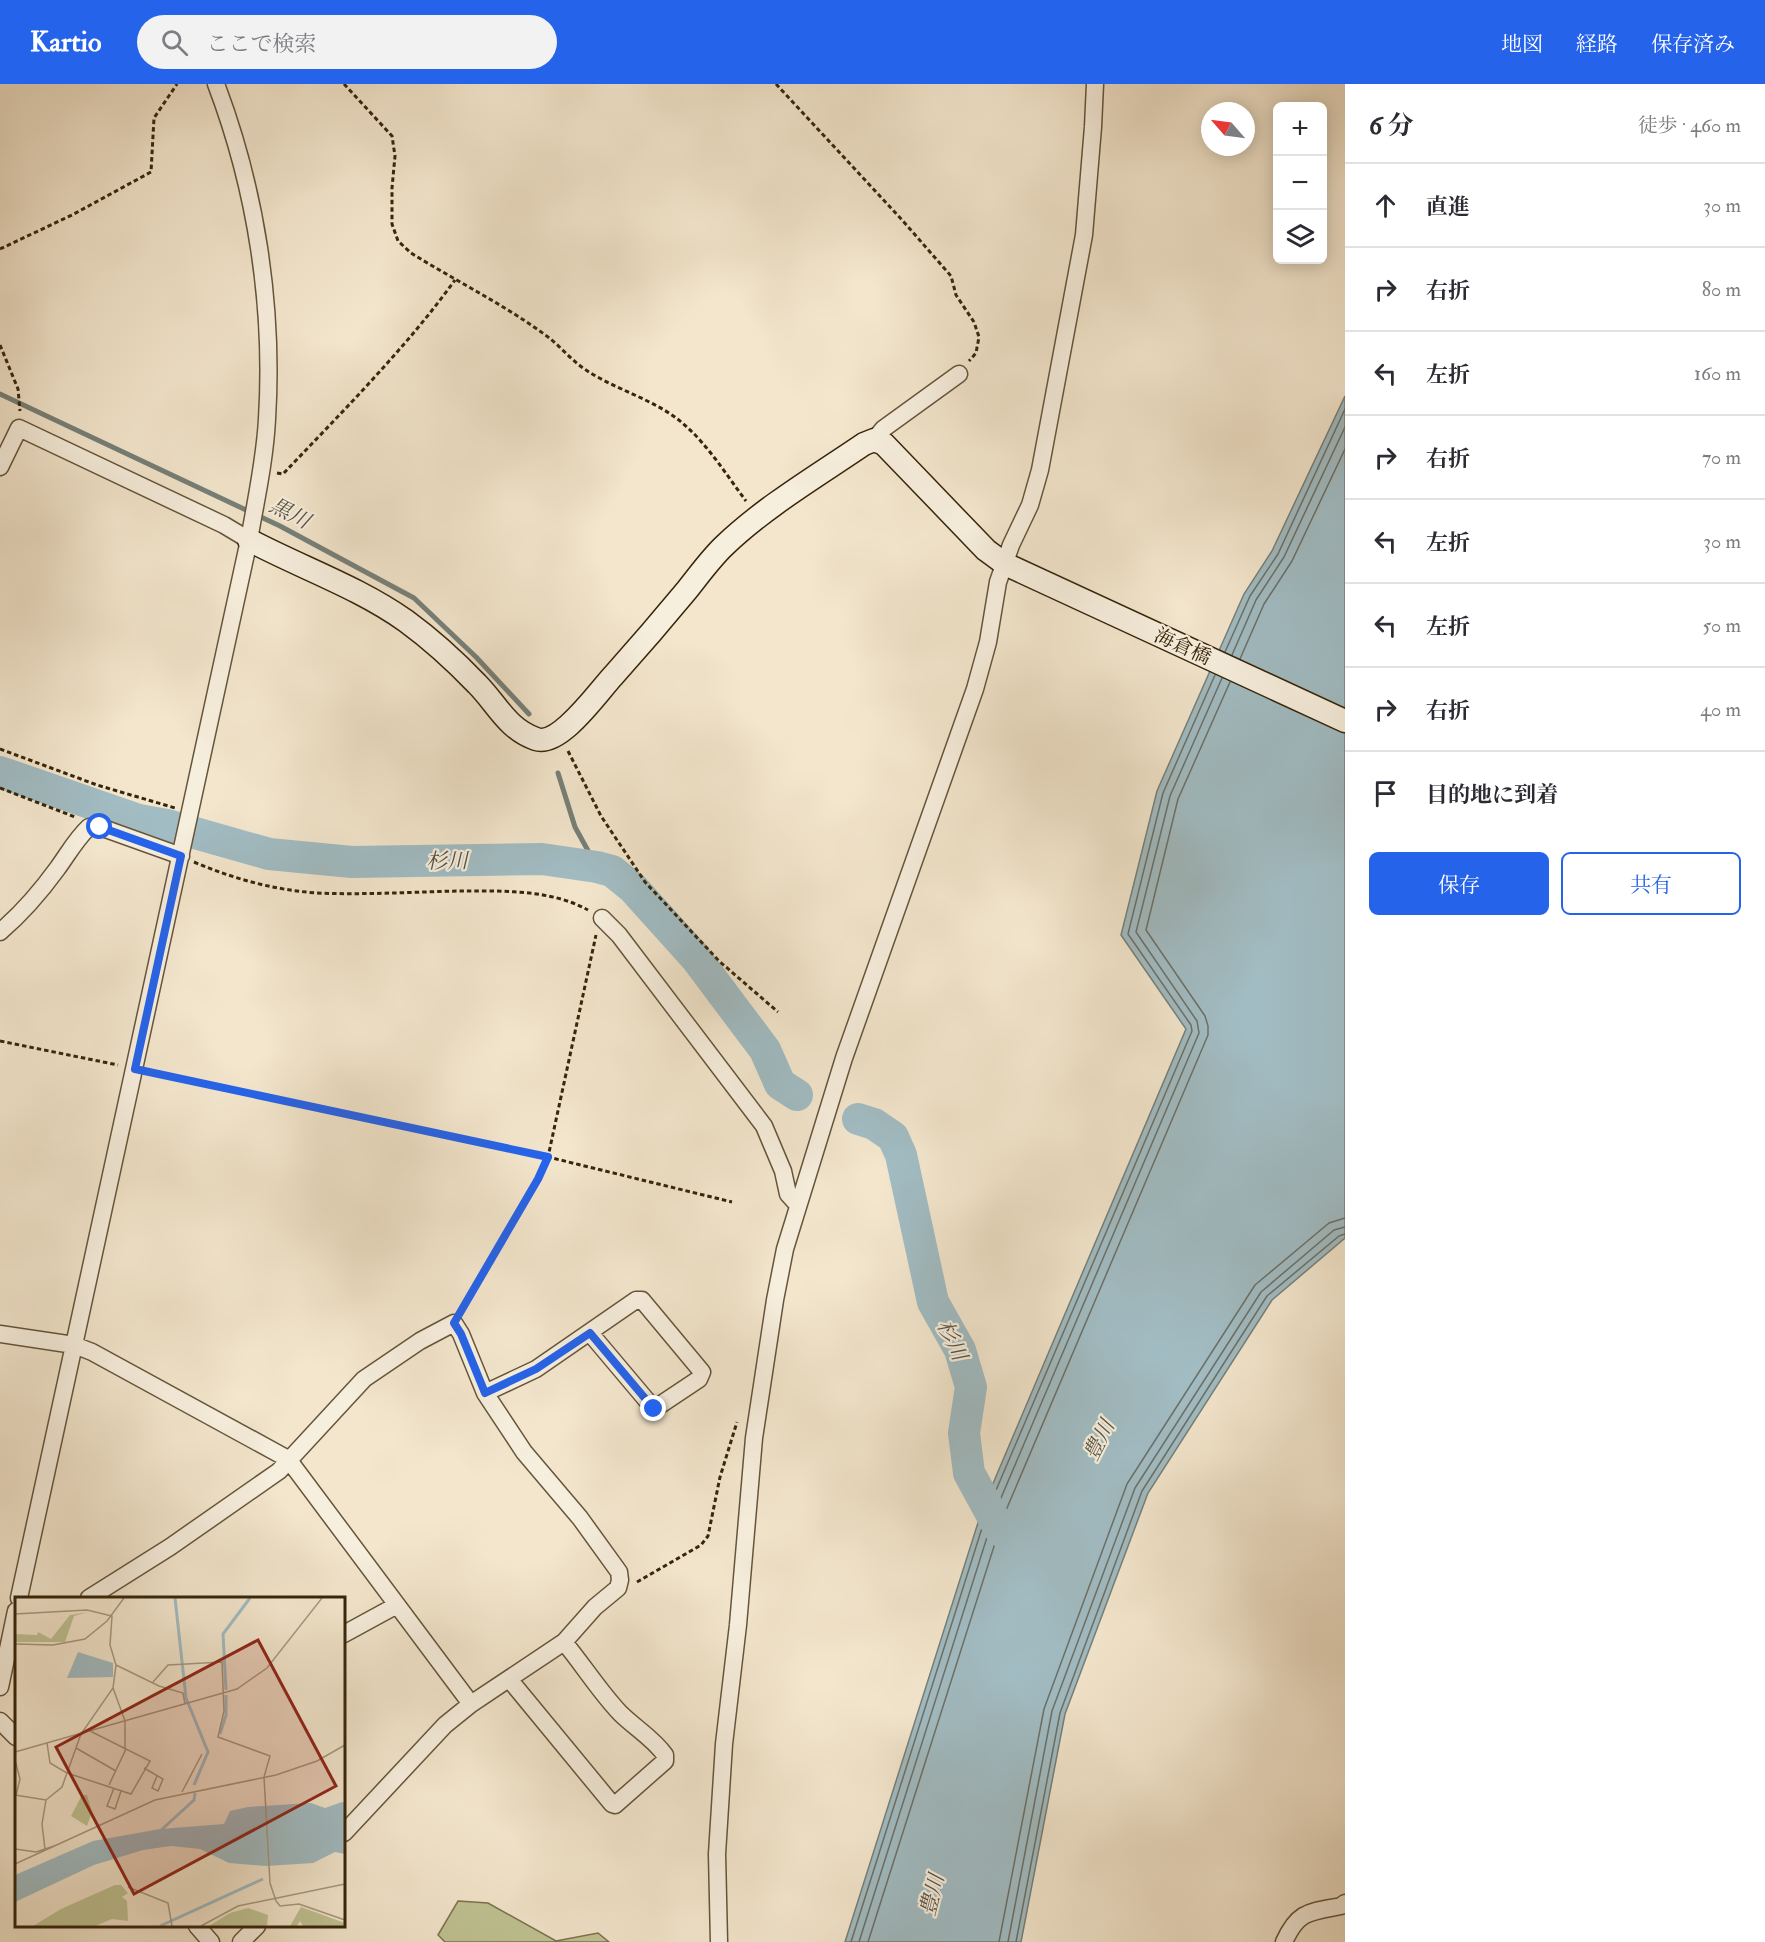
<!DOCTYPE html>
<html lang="ja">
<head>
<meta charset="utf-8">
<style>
	body { margin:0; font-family:"IM FELL Double Pica","Noto Serif JP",serif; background:#f2f2f3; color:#2b2b33 }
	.controls { position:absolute; right:18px; top:18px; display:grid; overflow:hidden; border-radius:9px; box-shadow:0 3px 15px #0003 }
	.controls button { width:54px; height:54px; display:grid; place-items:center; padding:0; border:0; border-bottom:2px solid #e1e1e2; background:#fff; color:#2b2b33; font:30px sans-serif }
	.compass { position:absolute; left:1201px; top:18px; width:54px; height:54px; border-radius:50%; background:#fff; box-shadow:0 3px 15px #0003; rotate:298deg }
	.stop { position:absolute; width:18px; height:18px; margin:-14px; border:4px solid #2563eb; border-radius:50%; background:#fff }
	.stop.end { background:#2563eb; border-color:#fff; box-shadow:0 2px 6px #0008 }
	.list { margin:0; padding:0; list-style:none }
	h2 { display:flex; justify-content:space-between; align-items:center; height:78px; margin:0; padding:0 24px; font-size:26px }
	h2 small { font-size:20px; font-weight:400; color:#7c7c81 }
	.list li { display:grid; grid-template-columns:39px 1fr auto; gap:18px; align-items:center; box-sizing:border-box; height:84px; padding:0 24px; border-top:2px solid #e1e1e2 }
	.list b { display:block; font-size:22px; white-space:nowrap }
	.list em { font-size:20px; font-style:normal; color:#7c7c81 }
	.actions { display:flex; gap:12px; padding:18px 24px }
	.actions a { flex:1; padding:14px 0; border:2px solid #2563eb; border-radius:9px; text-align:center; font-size:21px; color:#2563eb }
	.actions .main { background:#2563eb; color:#fff }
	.icon { flex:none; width:33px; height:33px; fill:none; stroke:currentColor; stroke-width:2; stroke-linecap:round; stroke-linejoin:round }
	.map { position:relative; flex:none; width:1345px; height:1858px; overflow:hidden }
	header { display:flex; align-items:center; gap:36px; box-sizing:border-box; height:84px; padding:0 30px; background:#2563eb; color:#fff }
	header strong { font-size:28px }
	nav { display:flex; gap:33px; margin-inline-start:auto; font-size:21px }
	.search { width:420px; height:54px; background:#f2f2f3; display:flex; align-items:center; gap:15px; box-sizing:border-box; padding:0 21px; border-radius:33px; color:#7c7c81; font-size:22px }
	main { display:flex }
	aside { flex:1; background:#fff }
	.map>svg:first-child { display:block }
	.green { fill:#c0c394; stroke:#7b744f; stroke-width:1.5 }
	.water { fill:#a1bcc3; stroke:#768079; stroke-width:1.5 }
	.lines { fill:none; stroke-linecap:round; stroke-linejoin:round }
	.shore { stroke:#6c7066; stroke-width:1.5 }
	.stream { stroke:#768079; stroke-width:5 }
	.river { stroke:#a1bcc3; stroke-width:32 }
	.street-casing { stroke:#65553b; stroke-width:19 }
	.secondary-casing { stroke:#36250a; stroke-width:25 }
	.path { stroke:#36250a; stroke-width:3; stroke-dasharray:4.5 3; stroke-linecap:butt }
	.street { stroke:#f7efde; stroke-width:16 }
	.secondary { stroke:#f7efde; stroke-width:22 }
	.route { stroke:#2563eb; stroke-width:8 }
	.labels { text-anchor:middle; stroke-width:4.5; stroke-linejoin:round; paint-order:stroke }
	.street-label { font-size:20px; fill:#36250a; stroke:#f7efde }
	.water-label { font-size:21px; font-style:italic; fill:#565242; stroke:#f7efde }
	.inset-river { fill:none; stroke:#a1bcc3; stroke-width:3 }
	.inset-road { fill:none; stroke:#a7997f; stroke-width:1.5 }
	.view { fill:#8f2418; fill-opacity:0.15; stroke:#8f2418; stroke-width:3 }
	.inset-edge { fill:none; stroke:#36250a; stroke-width:3 }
</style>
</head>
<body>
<header>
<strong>Kartio</strong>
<div class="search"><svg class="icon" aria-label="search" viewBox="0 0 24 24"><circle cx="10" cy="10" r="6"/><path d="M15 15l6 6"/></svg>ここで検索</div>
<nav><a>地図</a><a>経路</a><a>保存済み</a></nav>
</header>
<main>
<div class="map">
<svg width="1345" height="1858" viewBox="0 0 1345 1858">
	<rect width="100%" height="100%" fill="#f3e6cd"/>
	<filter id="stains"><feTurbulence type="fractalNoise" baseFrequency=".00333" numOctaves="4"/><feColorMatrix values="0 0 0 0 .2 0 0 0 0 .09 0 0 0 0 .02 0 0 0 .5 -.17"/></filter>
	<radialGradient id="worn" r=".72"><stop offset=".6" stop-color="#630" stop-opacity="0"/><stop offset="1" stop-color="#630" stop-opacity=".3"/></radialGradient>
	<!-- green -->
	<path class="green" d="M458,1817L488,1819L556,1857L598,1849L609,1858H445L438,1851Z"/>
	<!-- water -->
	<path class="water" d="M1345,312V1154L1272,1216L1148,1409L1065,1630L1021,1858H845L983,1423L1186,945L1121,851L1157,707L1244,510L1272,467Z"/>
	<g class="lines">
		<!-- shore -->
		<path class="shore" d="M1225,568L1250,512L1278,470L1345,325
			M1232,571L1256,516L1284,473L1345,343
			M1240,575L1264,520L1292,477L1345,365
			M851,1858L988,1425L1192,947L1191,941L1128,850L1163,709L1215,591
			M859,1858L995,1428L1199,949L1197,937L1136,848L1170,712L1222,594
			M868,1858L1004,1431L1208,951V942L1205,932L1146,846L1178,715L1230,598
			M999,1858L1044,1625L1127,1400L1255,1201L1329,1139L1345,1134
			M1008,1858L1052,1627L1135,1404L1261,1208L1334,1146L1345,1143
			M1016,1858L1060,1629L1142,1407L1267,1212L1339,1152L1345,1150"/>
		<!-- stream -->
		<path class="stream" d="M0,310L280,442L414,514L476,573L529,630
			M558,689L575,743L597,783"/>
		<!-- river -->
		<path class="river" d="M0,688L139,736L167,741L269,770L352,778L542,775L597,783L612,787L633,804L696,874L765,966L780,1000L797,1011
			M858,1035L874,1040L893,1053L901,1071L933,1218L960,1266L971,1303L964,1349L969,1389L999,1444L1009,1453"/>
		<defs>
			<path id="street" d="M874,356L883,345L959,290
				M0,383L19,344L224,441L249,456
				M602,834L619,851L764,1042L783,1087L788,1110L798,1121
				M0,848C21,830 41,807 57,785C68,770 76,755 89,743H100L181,772
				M0,1250L74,1261L92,1268L288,1375L471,1620
				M485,1309L536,1285L636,1216H642L702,1288L699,1295L654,1325L590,1249
				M19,1514L249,456C256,416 265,375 267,335C274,222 256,105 216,0
				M89,1514L170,1463L279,1387L364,1295L420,1257L454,1239L461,1250L485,1309L524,1368L580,1434L619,1488L620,1496L618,1504L595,1523L564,1558L471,1620L445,1641L344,1749
				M344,1550L388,1526L396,1520
				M510,1594L514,1601L612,1720L615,1721L665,1677V1671C653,1654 635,1644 620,1629C600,1608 583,1581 564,1558
				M0,1603L16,1527
				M0,1637L16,1653
				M197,1842L211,1858
				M241,1858L257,1842
				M719,1858L717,1770L724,1660L738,1541L754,1354L775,1216L785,1165L844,974L975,605L988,558L998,498L1011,461L1030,421L1040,386L1084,151L1093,43L1095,0
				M1284,1858C1298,1827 1309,1828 1341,1822L1345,1819"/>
			<path id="secondary" d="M249,456C302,484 358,503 406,537C432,556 455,577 477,600C497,620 507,645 536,655C560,663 598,608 613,592C638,564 663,535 687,506C699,491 711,474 725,461C766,422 817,392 864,360L874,356L884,360L986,466L1005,480L1345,637"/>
		</defs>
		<!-- street casing -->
		<use href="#street" class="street-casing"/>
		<!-- secondary casing -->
		<use href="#secondary" class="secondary-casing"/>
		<!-- path -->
		<path class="path" d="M344,0L392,52L395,72L392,104V140L398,157L411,169C456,197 505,221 548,253C561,263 572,277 586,286C610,302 639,311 664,326C699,346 722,385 746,417
			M776,0L903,137L951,192L956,211L974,238L979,253L976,269L969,277
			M0,165L72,131L151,88L154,34L177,0
			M0,261L18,305L20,327
			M277,389L283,390C341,329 406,264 455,196
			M0,665L97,701L175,724
			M568,667L601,732L645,798L719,877L778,928
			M0,704L75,733
			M194,778C234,795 274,806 317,809C364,811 412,808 459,807C501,807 550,805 588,826
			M0,957L118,981
			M151,988L548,1073L732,1118
			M463,1225L538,1095L548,1073L596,851
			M637,1498L701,1461L708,1452L720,1393L737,1338"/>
		<!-- street -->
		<use href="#street" class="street"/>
		<!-- secondary -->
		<use href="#secondary" class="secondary"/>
	</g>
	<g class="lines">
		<!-- route -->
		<path class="route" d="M100,743L181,772L135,985L548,1073L538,1095L454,1239L461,1250L485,1309L536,1285L590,1249L654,1325"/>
	</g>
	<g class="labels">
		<!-- street labels -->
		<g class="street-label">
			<text transform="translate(1183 562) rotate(25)" y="7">海倉橋</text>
		</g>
		<!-- water labels -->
		<g class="water-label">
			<text transform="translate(290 429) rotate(27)" y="7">黒川</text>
			<text transform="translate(447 777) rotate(-1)" y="7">杉川</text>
			<text transform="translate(952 1256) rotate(65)" y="7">杉川</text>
			<text transform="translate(1099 1356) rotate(-63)" y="7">豊川</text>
			<text transform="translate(932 1811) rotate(-76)" y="7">豊川</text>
		</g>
	</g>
	<!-- overview -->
	<g transform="translate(15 1513)">
		<rect width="330" height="330" fill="#f3e6cd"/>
		<path d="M73,15L59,19L50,45H0V37L22,38L23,35L36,42L55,18ZM67,198H72L77,215L72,229L56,219ZM100,288H106L113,296L107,300L112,304L113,324L97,322L80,329H18L46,312ZM286,310L330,326V329H288L285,324L282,329H275ZM233,311L253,318L252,329H194L215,316Z" fill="#c0c394"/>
		<path d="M63,55L98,66V80L52,81ZM327,205L330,206V257L320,255L298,266L251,269L214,266L185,252L156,249L128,253L79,268L0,305V278L78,244L145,232L209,227L215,214L233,210L296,206L310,211Z" fill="#a1bcc3"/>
		<path class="inset-river" d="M160,1L171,101L193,155L179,188M211,93L208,37L235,1M205,137L211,118V98M144,235L179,203L180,196M145,329L248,282"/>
		<path class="inset-road" d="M0,17L72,13L97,19L95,48L101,68L98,91L66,137L52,176L116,197L135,164L75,134M0,47L38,48L70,42L92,24L109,1M101,68L144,89L168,96L170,107M138,85L153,68L207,65L209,114L203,140L255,159L249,180L255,286L261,304L265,309L284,307L330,323M61,151L101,174M0,155L222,92L252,71L307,1M0,163L5,182L1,198M129,171L148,182L143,194L137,191L142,179M94,188L110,154V124L98,91M99,191L92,209L100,212L106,194M167,195L187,157M0,198L31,203L47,190L52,176L35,166L32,146M0,252L21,255L39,249M30,252L27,227L31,203M0,267L140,203L261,178L302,164L330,148M113,290L153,306L157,329M186,329L223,309L330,287"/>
		<path class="view" d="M243,43L321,189L119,297L41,150Z"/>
		<rect width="330" height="330" class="inset-edge"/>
	</g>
	<rect width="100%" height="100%" filter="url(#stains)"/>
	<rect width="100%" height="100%" fill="url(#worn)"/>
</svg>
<div class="controls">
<button>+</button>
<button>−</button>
<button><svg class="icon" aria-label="layers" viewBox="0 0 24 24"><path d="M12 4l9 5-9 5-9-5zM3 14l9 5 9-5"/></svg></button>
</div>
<svg class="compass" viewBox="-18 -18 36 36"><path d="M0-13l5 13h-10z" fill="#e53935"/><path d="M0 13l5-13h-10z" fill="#7c7c81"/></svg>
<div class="stop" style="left:100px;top:743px"></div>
<div class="stop end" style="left:654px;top:1325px"></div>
</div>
<aside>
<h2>6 分<small>徒歩 · 460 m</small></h2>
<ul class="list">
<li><svg class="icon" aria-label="ahead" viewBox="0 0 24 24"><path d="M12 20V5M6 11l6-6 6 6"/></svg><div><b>直進</b></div><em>30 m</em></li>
<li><svg class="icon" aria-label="right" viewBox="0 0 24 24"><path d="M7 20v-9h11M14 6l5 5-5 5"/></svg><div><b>右折</b></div><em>80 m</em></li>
<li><svg class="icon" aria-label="left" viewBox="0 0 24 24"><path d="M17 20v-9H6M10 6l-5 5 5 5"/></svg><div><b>左折</b></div><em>160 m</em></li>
<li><svg class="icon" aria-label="right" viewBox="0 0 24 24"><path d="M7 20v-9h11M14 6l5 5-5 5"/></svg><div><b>右折</b></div><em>70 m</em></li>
<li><svg class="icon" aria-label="left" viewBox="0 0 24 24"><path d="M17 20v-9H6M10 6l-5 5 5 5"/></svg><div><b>左折</b></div><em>30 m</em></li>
<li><svg class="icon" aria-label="left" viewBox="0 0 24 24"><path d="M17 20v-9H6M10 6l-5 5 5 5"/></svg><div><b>左折</b></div><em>50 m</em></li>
<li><svg class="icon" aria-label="right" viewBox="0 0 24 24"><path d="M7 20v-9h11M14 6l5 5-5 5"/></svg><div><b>右折</b></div><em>40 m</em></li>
<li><svg class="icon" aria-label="arrive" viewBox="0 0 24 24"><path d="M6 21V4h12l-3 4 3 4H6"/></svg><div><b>目的地に到着</b></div></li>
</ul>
<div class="actions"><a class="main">保存</a><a>共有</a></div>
</aside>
</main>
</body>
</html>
